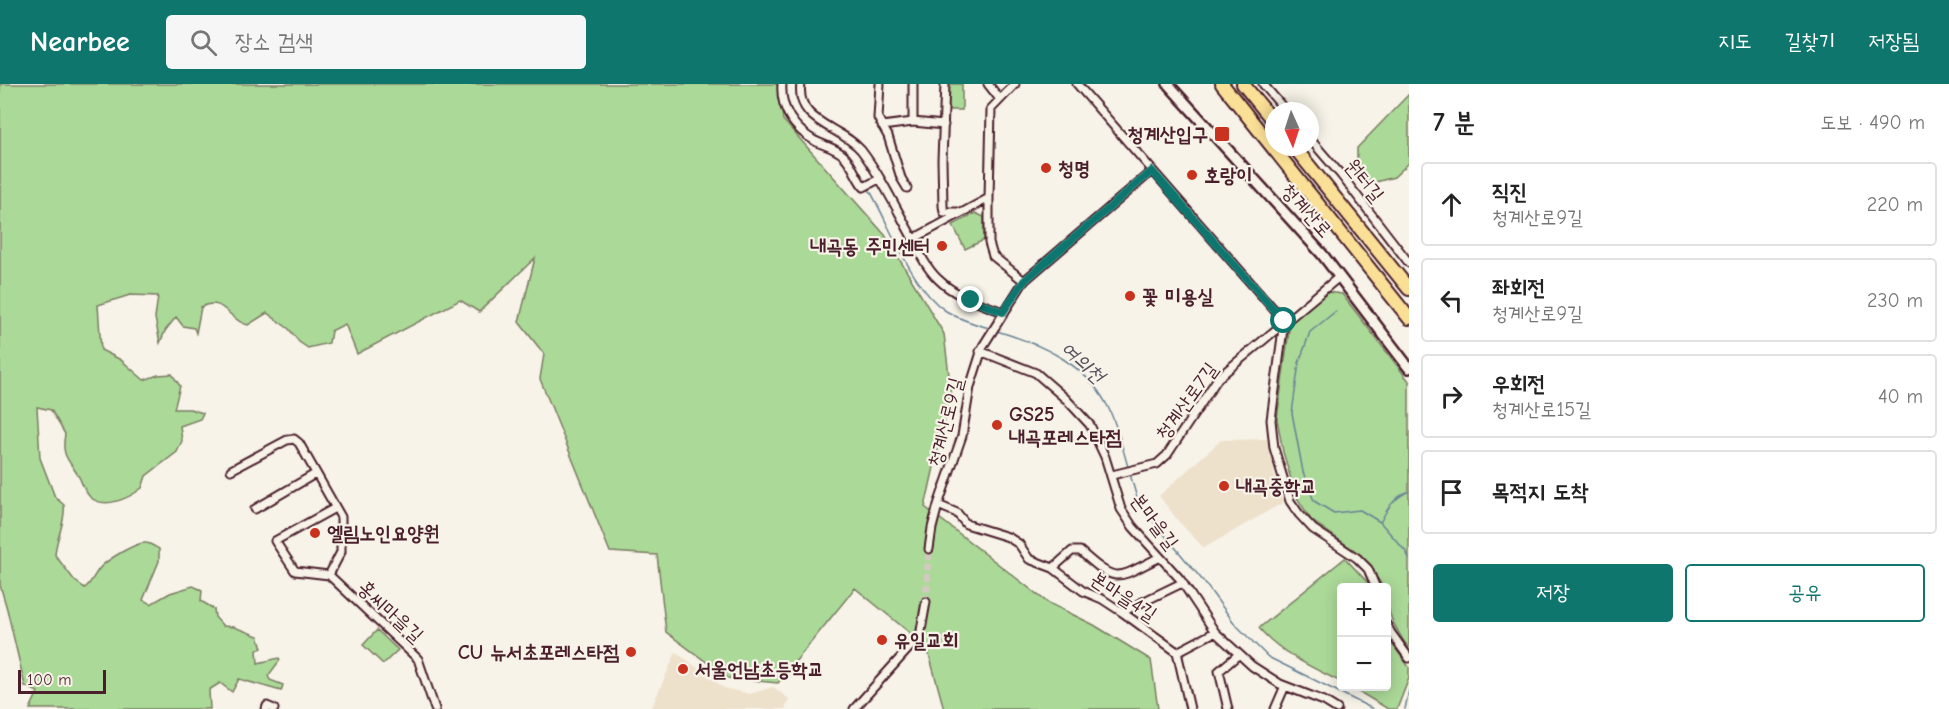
<!DOCTYPE html>
<html lang="ko">
<head>
<meta charset="utf-8">
<style>
	body { margin:0; font-family:"Comic Neue","Poor Story",sans-serif; background:#f6f6f6; color:#222 }
	.controls { position:absolute; right:18px; bottom:18px; display:grid; overflow:hidden; border-radius:6px; box-shadow:0 3px 15px #0003 }
	.controls button { width:54px; height:54px; display:grid; place-items:center; padding:0; border:0; border-bottom:2px solid #e0e0e0; background:#fff; color:#222; font:30px sans-serif }
	.compass { position:absolute; left:1265px; top:18px; width:54px; height:54px; border-radius:50%; background:#fff; box-shadow:0 3px 15px #0003; rotate:177deg }
	.scale { position:absolute; left:18px; bottom:15px; width:88px; box-sizing:border-box; padding-left:6px; border:3px solid #4a1f2b; border-top:0; font-size:16px; line-height:21px; white-space:nowrap; color:#4a1f2b; -webkit-text-stroke:4px #f7f3e8; paint-order:stroke }
	.stop { position:absolute; width:18px; height:18px; margin:-14px; border:4px solid #0f766e; border-radius:50%; background:#fff }
	.stop.end { background:#0f766e; border-color:#fff; box-shadow:0 2px 6px #0008 }
	.list { margin:0; padding:0; list-style:none }
	h2 { display:flex; justify-content:space-between; align-items:center; height:78px; margin:0; padding:0 24px; font-size:26px }
	h2 small { font-size:20px; font-weight:400; color:#767676 }
	.list li { display:grid; grid-template-columns:39px 1fr auto; gap:18px; align-items:center; box-sizing:border-box; height:84px; margin:0 12px 12px; padding:0 12px; border:2px solid #e0e0e0; border-radius:6px }
	.list b { display:block; font-size:22px; white-space:nowrap }
	.list p { margin:0; font-size:20px; white-space:nowrap; color:#767676 }
	.list em { font-size:20px; font-style:normal; color:#767676 }
	.actions { display:flex; gap:12px; padding:18px 24px }
	.actions a { flex:1; padding:14px 0; border:2px solid #0f766e; border-radius:6px; text-align:center; font-size:21px; color:#0f766e }
	.actions .main { background:#0f766e; color:#fff }
	.icon { flex:none; width:33px; height:33px; fill:none; stroke:currentColor; stroke-width:2; stroke-linecap:round; stroke-linejoin:round }
	.map { position:relative; flex:none; width:1409px; height:625px; overflow:hidden }
	header { display:flex; align-items:center; gap:36px; box-sizing:border-box; height:84px; padding:0 30px; background:#0f766e; color:#fff }
	header strong { font-size:28px }
	nav { display:flex; gap:33px; margin-inline-start:auto; font-size:21px }
	.search { width:420px; height:54px; background:#f6f6f6; display:flex; align-items:center; gap:15px; box-sizing:border-box; padding:0 21px; border-radius:6px; color:#767676; font-size:22px }
	main { display:flex }
	aside { flex:1; background:#fff }
	.map>svg:first-child { display:block }
	.built { fill:#eee1cc }
	.green { fill:#abd998; stroke:#7a7c62; stroke-width:1.5 }
	.lines { fill:none; stroke-linecap:round; stroke-linejoin:round }
	.stream { stroke:#678295; stroke-width:1.5 }
	.street-tunnel { stroke:#d4c9c2; stroke-width:7; stroke-dasharray:7 3.5; stroke-linecap:butt }
	.street-casing { stroke:#4a1f2b; stroke-width:11 }
	.secondary-casing { stroke:#4a1f2b; stroke-width:14 }
	.highway-casing { stroke:#4a1f2b; stroke-width:16 }
	.street { stroke:#f7f3e8; stroke-width:7 }
	.secondary { stroke:#f7f3e8; stroke-width:9 }
	.highway { stroke:#fadf96; stroke-width:12 }
	.route { stroke:#0f766e; stroke-width:8 }
	.poi-dot { fill:#c8321e; stroke:#f7f3e8; stroke-width:2 }
	.labels { text-anchor:middle; stroke-width:4.5; stroke-linejoin:round; paint-order:stroke }
	.poi-label { font-size:20px; font-weight:bold; fill:#4a1f2b; stroke:#f7f3e8; text-anchor:start }
	.street-label { font-size:20px; fill:#4a1f2b; stroke:#f7f3e8 }
	.water-label { font-size:21px; font-style:italic; fill:#595160; stroke:#f7f3e8 }
</style>
</head>
<body>
<header>
<strong>Nearbee</strong>
<div class="search"><svg class="icon" aria-label="search" viewBox="0 0 24 24"><circle cx="10" cy="10" r="6"/><path d="M15 15l6 6"/></svg>장소 검색</div>
<nav><a>지도</a><a>길찾기</a><a>저장됨</a></nav>
</header>
<main>
<div class="map">
<svg width="1409" height="625" viewBox="0 0 1409 625">
	<rect width="100%" height="100%" fill="#f7f3e8"/>
	<filter id="ink" filterUnits="userSpaceOnUse"><feTurbulence type="fractalNoise" baseFrequency=".0167" numOctaves="2"/><feDisplacementMap in="SourceGraphic" scale="12" xChannelSelector="R" yChannelSelector="G"/><feConvolveMatrix kernelMatrix="1 2 1 2 8 2 1 2 1" color-interpolation-filters="sRGB"/></filter>
	<g filter="url(#ink)">
		<!-- built -->
		<path class="built" d="M1268,355L1275,392L1284,418L1204,464L1179,438L1159,412L1221,356Z
			M676,568L724,604L750,610L773,603L789,615L785,625H651Z"/>
		<!-- green -->
		<path class="green" d="M0,0H778L783,36L885,151L944,250L951,308L925,423L1047,518L1094,541L1151,576L1158,625H944L927,563L855,504L778,599L728,594L666,548L657,471L610,468L540,295L544,270L519,238L535,174L479,228L460,216L357,270L345,240L331,247L329,259L308,264L299,258L289,245L267,229L248,241C228,237 224,211 201,223L196,249L194,244L183,242L176,233L165,247L160,259L155,234L158,212L130,211L98,221L101,266L121,276L144,296L158,291L172,290L180,302L174,325H190L203,329L200,335L180,342L182,357L177,368L146,392L142,404C129,414 105,426 90,413C85,408 82,399 79,393C68,374 61,373 65,350L51,326L37,323L40,374L55,413L64,421C66,439 56,453 55,471L75,497L85,504C92,498 94,491 99,485C106,476 136,458 146,459C150,459 155,463 159,465V477L143,516L151,520L170,509L193,502L202,506L201,517L214,525L215,533L223,542L234,543L258,552L262,564L257,566L258,579L279,574L280,576L268,592L270,596L283,601L281,607L239,595L232,608L220,599L209,606L210,625H30L38,608L25,602L7,525L0,501Z
			M948,0H962V26H948Z
			M1409,10V79L1394,93L1365,101L1357,84V64Z
			M975,129L984,133V156L965,165L953,141Z
			M1327,208L1342,210L1409,297V565C1394,542 1387,532 1386,504L1382,503L1380,498L1361,471L1311,436L1296,412L1283,368L1277,335L1290,239Z
			M1345,474L1368,499L1370,503L1342,504L1341,598C1313,584 1280,569 1259,544Z
			M377,546L398,566L383,580L363,561Z
			M1387,553L1409,583V594L1397,625H1388L1351,603L1386,602Z"/>
		<g class="lines">
			<!-- stream -->
			<path class="stream" d="M786,11V0
				M804,46L837,63
				M859,89L866,100
				M869,105C890,141 911,204 946,227C959,235 974,240 989,244
				M1336,227L1310,248L1299,279L1292,329L1303,388L1314,417L1334,429L1360,426L1380,438L1407,469L1409,475
				M997,247C1040,260 1084,278 1107,321C1117,340 1122,362 1128,383
				M1130,390L1137,414L1143,425L1204,498L1235,540L1268,573L1373,625
				M1381,437C1388,423 1394,414 1409,407
				M1405,625L1409,606"/>
			<!-- street-tunnel -->
			<path class="street-tunnel" d="M926,518L929,465"/>
			<defs>
				<path id="street" d="M782,0C780,25 794,45 815,57C825,62 836,64 844,72C853,81 856,94 864,103L879,95
					M801,0C795,39 841,42 861,66C881,92 896,124 912,153C919,168 926,184 938,195C956,213 980,219 1003,228
					M880,0L878,34L888,52L901,94L907,104
					M945,0L942,76L943,122L944,128H958
					M988,0L999,14
					M1077,0L1284,237
					M1263,0L1286,27
					M913,38V0
					M882,42L913,38L944,41
					M1310,55L1341,91L1409,179
					M989,114V159L993,172L1024,197
					M913,155L989,114L991,25L1015,0
					M1284,237L1271,336L1274,364L1290,417L1299,430L1313,445L1357,474L1368,485L1376,504
					M980,267L1036,289L1066,315L1090,341L1105,373L1121,425L1133,443L1180,495L1215,548L1252,582L1280,600L1324,617L1337,625
					M231,386L287,356L294,355L299,359L341,433V468L329,491L418,575L435,625
					M1112,391L1157,380L1167,371L1218,294L1339,193
					M938,421L957,429L966,440L1008,453L1019,460L1029,475L1053,484L1083,507L1102,515L1122,528L1177,568
					M255,425L315,390
					M929,465L932,444L938,421L962,352L970,303L983,262L1024,197L1152,87
					M1053,484L1072,467H1080C1118,501 1116,495 1160,473
					M329,491L295,487L275,457L335,424
					M1122,528L1182,499
					M1386,540L1391,549L1409,574
					M266,625L267,622L274,625
					M854,625L920,552L926,518
					M1190,625L1177,568L1215,548
					M1228,625L1219,587L1238,571
					M1275,625L1285,602"/>
				<path id="secondary" d="M1168,0L1322,170L1409,284"/>
				<path id="highway" d="M1222,0L1409,234
					M1243,0L1274,38
					M1294,63L1409,205"/>
			</defs>
			<!-- street casing -->
			<use href="#street" class="street-casing"/>
			<!-- secondary casing -->
			<use href="#secondary" class="secondary-casing"/>
			<!-- highway casing -->
			<use href="#highway" class="highway-casing"/>
			<!-- street -->
			<use href="#street" class="street"/>
			<!-- secondary -->
			<use href="#secondary" class="secondary"/>
			<!-- highway -->
			<use href="#highway" class="highway"/>
		</g>
	</g>
	<g class="lines" filter="url(#ink)">
		<!-- route -->
		<path class="route" d="M971,216L1003,228L1024,197L1152,87L1284,237"/>
	</g>
	<!-- markers -->
	<g class="poi-dot">
		<rect x="1214" y="42" width="16" height="16" rx="3"/>
		<circle cx="1046" cy="84" r="6"/>
		<circle cx="1192" cy="91" r="6"/>
		<circle cx="942" cy="162" r="6"/>
		<circle cx="1130" cy="212" r="6"/>
		<circle cx="997" cy="341" r="6"/>
		<circle cx="1224" cy="402" r="6"/>
		<circle cx="315" cy="449" r="6"/>
		<circle cx="882" cy="556" r="6"/>
		<circle cx="631" cy="568" r="6"/>
		<circle cx="683" cy="585" r="6"/>
	</g>
	<g class="labels">
		<!-- poi labels -->
		<g class="poi-label">
			<text x="1208" y="57" text-anchor="end">청계산입구</text>
			<text x="1058" y="91">청명</text>
			<text x="1204" y="98">호랑이</text>
			<text x="930" y="169" text-anchor="end">내곡동 주민센터</text>
			<text x="1142" y="219">꽃 미용실</text>
			<text x="1009" y="337">GS25<tspan x="1009" dy="23">내곡포레스타점</tspan></text>
			<text x="1236" y="409">내곡중학교</text>
			<text x="327" y="456">엘림노인요양원</text>
			<text x="894" y="563">유일교회</text>
			<text x="619" y="575" text-anchor="end">CU 뉴서초포레스타점</text>
			<text x="695" y="592">서울언남초등학교</text>
		</g>
		<!-- street labels -->
		<g class="street-label">
			<text transform="translate(1365 96) rotate(51)" y="7">원터길</text>
			<text transform="translate(1307 126) rotate(48)" y="7">청계산로</text>
			<text transform="translate(1186 317) rotate(-54)" y="7">청계산로7길</text>
			<text transform="translate(945 338) rotate(-76)" y="7">청계산로9길</text>
			<text transform="translate(1155 437) rotate(53)" y="7">본마을길</text>
			<text transform="translate(1124 512) rotate(33)" y="7">본마을4길</text>
			<text transform="translate(391 527) rotate(43)" y="7">홍씨마을길</text>
		</g>
		<!-- water labels -->
		<g class="water-label">
			<text transform="translate(1083 278) rotate(42)" y="7">여의천</text>
		</g>
	</g>
</svg>
<div class="controls">
<button>+</button>
<button>−</button>
</div>
<svg class="compass" viewBox="-18 -18 36 36"><path d="M0-13l5 13h-10z" fill="#e53935"/><path d="M0 13l5-13h-10z" fill="#767676"/></svg>
<div class="scale">100 m</div>
<div class="stop" style="left:1284px;top:237px"></div>
<div class="stop end" style="left:971px;top:216px"></div>
</div>
<aside>
<h2>7 분<small>도보 · 490 m</small></h2>
<ul class="list">
<li><svg class="icon" aria-label="ahead" viewBox="0 0 24 24"><path d="M12 20V5M6 11l6-6 6 6"/></svg><div><b>직진</b><p>청계산로9길</p></div><em>220 m</em></li>
<li><svg class="icon" aria-label="left" viewBox="0 0 24 24"><path d="M17 20v-9H6M10 6l-5 5 5 5"/></svg><div><b>좌회전</b><p>청계산로9길</p></div><em>230 m</em></li>
<li><svg class="icon" aria-label="right" viewBox="0 0 24 24"><path d="M7 20v-9h11M14 6l5 5-5 5"/></svg><div><b>우회전</b><p>청계산로15길</p></div><em>40 m</em></li>
<li><svg class="icon" aria-label="arrive" viewBox="0 0 24 24"><path d="M6 21V4h12l-3 4 3 4H6"/></svg><div><b>목적지 도착</b></div></li>
</ul>
<div class="actions"><a class="main">저장</a><a>공유</a></div>
</aside>
</main>
</body>
</html>
